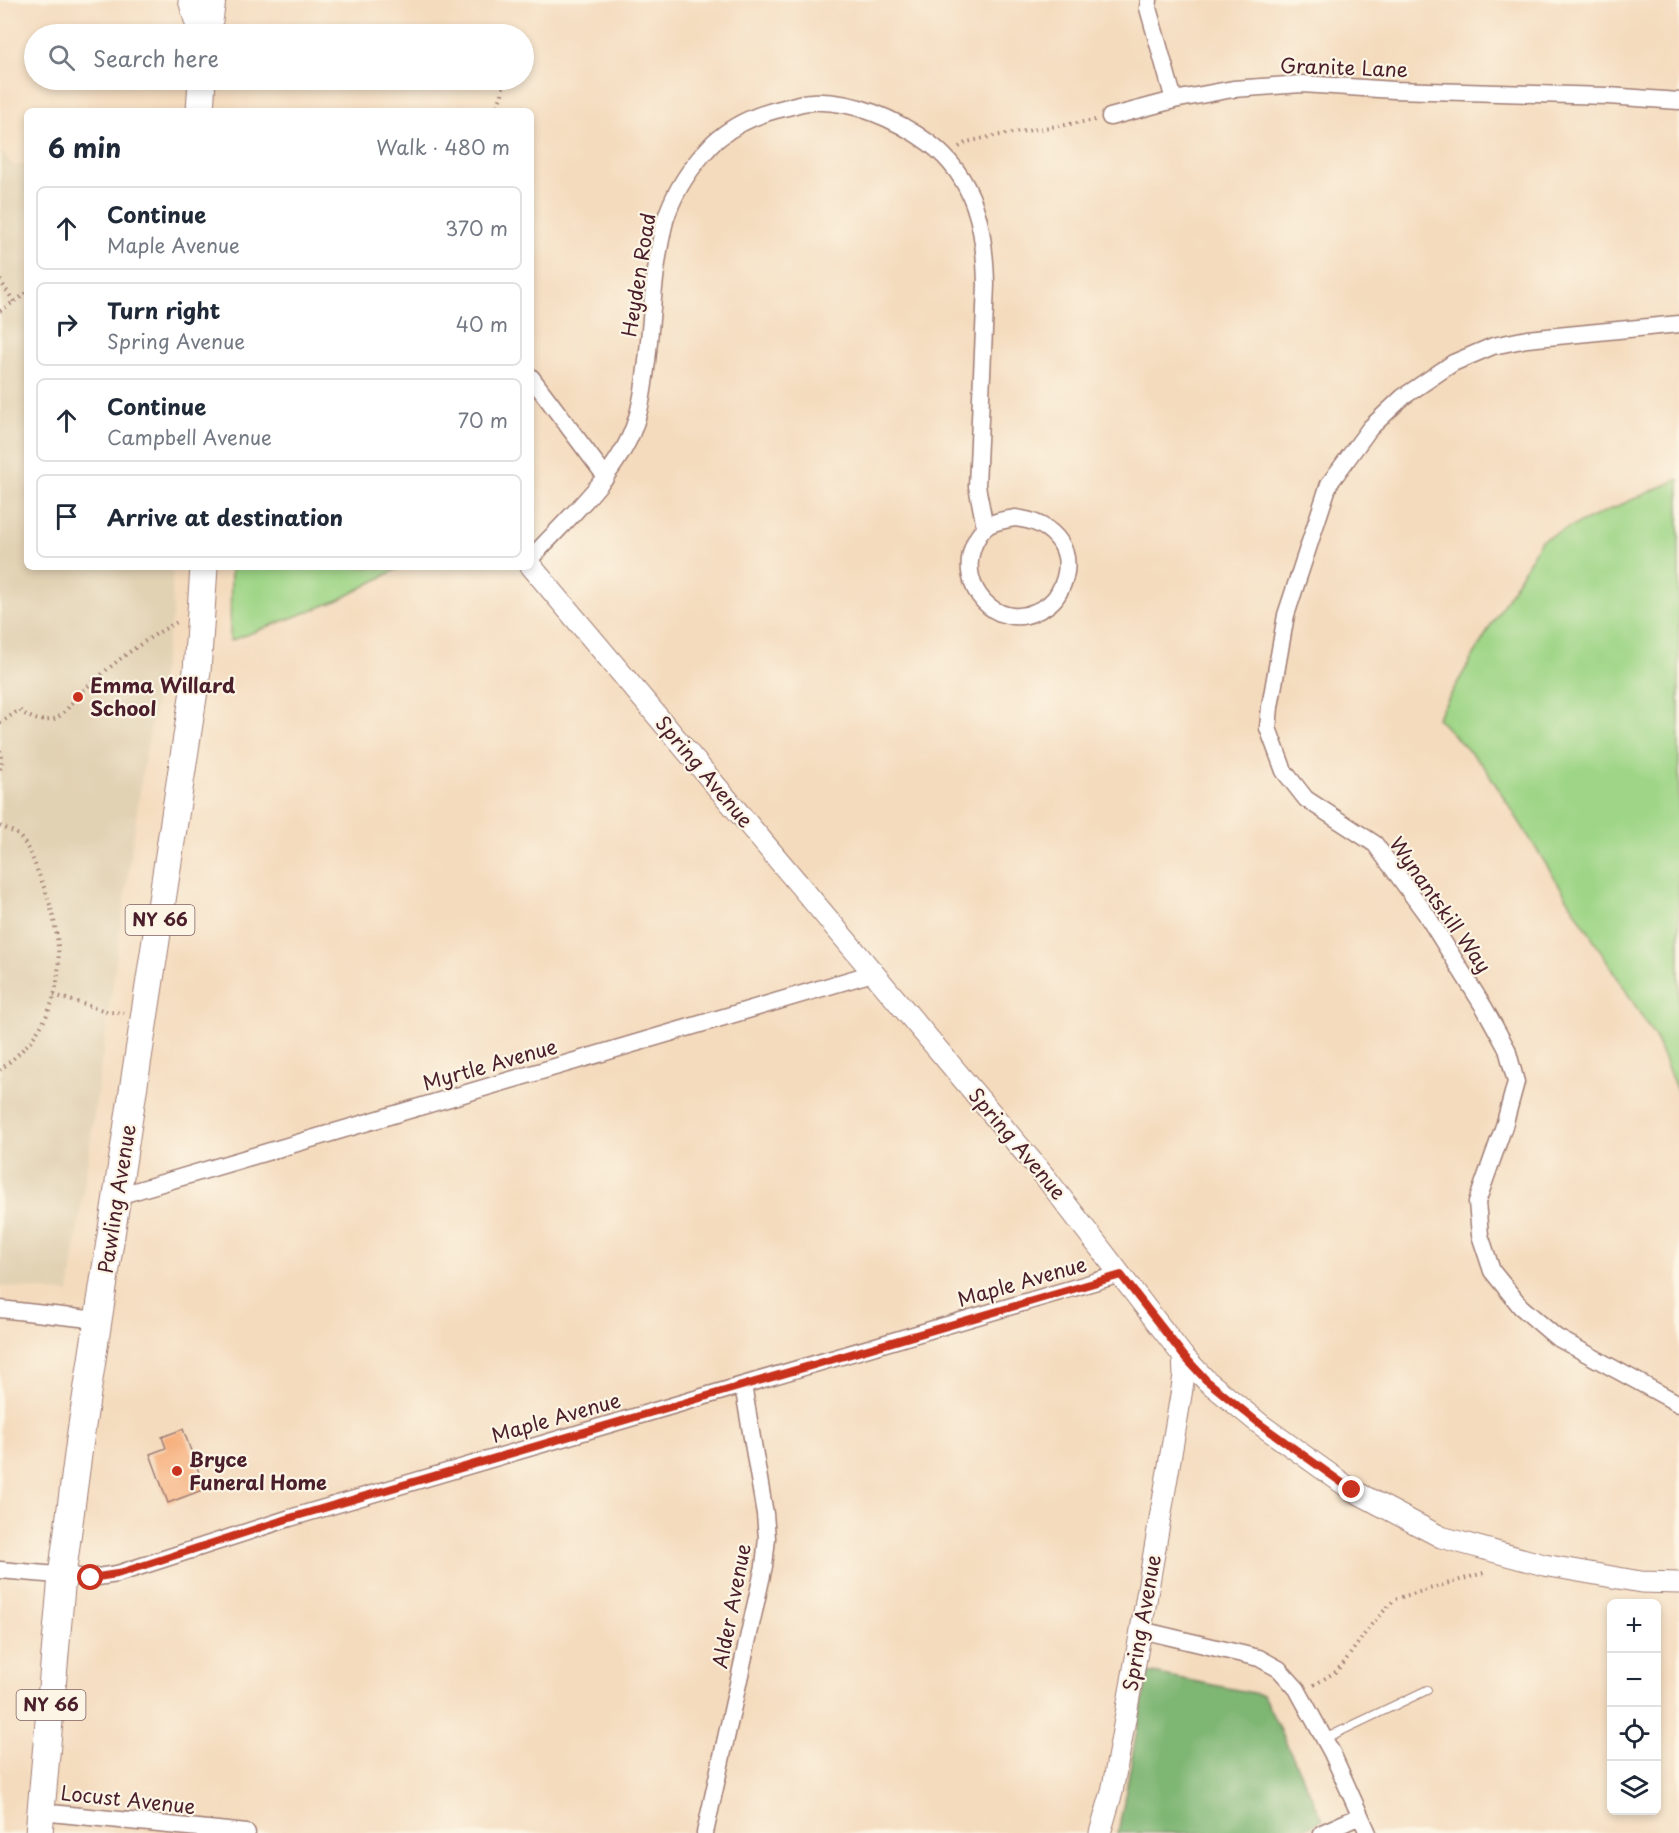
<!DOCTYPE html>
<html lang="en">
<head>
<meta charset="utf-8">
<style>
	body { margin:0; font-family:"Playpen Sans",sans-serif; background:#f2f2f3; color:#1f2937 }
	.controls { position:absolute; right:18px; bottom:18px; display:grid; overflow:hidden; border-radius:9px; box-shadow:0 3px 9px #0003 }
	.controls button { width:54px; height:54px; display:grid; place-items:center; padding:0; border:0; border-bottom:2px solid #e0e1e3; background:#fff; color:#1f2937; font:30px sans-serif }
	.stop { position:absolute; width:18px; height:18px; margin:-14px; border:4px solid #c8321e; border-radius:50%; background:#fff }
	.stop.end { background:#c8321e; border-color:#fff; box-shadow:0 2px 6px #0008 }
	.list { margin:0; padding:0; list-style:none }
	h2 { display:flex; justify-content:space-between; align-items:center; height:78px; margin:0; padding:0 24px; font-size:26px }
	h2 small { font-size:20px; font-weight:400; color:#747a83 }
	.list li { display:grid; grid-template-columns:39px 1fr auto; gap:18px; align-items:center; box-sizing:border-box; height:84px; margin:0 12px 12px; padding:0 12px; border:2px solid #e0e1e3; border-radius:9px }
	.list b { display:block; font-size:22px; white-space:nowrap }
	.list p { margin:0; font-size:20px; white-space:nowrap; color:#747a83 }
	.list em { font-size:20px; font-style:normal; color:#747a83 }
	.icon { flex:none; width:33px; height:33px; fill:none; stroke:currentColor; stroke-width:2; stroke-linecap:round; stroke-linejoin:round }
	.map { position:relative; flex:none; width:1679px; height:1833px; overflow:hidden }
	.search { position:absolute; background:#fff; box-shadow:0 3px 9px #0003; left:24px; top:24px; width:510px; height:66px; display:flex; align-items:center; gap:15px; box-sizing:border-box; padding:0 21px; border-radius:33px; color:#747a83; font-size:22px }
	.panel { position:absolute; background:#fff; box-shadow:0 3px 9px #0003; left:24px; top:108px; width:510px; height:462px; border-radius:9px }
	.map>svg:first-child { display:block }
	.built { fill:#e2d2b4 }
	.green { fill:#9ed586; stroke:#747a58; stroke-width:1.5 }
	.forest { fill:#7eb673; stroke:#646a4f; stroke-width:1.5 }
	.building { fill:#f7b07e }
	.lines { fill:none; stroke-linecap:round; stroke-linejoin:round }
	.service-casing { stroke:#9f7d74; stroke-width:10 }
	.minor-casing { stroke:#9f7d74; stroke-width:19 }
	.tertiary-casing { stroke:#9f7d74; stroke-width:23 }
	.primary-casing { stroke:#9f7d74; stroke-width:29 }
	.path { stroke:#9f7d74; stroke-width:4; stroke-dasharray:1.5 4.5; stroke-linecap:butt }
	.service { stroke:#fff; stroke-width:8 }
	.minor { stroke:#fff; stroke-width:16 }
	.tertiary { stroke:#fff; stroke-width:21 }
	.primary { stroke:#fff; stroke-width:27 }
	.route { stroke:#c8321e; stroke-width:8 }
	.poi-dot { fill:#c8321e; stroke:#fcf5e5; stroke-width:2 }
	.labels { text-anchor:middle; stroke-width:4.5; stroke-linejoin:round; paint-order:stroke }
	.shield { fill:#fcf5e5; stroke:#7f5f63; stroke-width:1.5 }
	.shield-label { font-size:18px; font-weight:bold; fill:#4a1f2b }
	.street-label { font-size:20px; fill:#4a1f2b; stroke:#fcf5e5 }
	.poi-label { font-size:20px; font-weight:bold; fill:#4a1f2b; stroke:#fcf5e5; text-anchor:start }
</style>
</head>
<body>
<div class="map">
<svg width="1679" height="1833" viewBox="0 0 1679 1833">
	<rect width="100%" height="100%" fill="#fcf5e5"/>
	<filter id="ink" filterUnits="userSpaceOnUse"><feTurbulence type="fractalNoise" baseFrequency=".0167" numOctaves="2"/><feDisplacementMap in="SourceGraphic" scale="12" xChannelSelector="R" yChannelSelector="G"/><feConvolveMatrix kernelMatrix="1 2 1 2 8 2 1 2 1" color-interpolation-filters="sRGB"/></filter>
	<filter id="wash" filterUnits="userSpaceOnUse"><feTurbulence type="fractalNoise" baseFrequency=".008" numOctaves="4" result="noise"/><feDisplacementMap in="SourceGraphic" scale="24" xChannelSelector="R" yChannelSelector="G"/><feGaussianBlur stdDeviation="1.35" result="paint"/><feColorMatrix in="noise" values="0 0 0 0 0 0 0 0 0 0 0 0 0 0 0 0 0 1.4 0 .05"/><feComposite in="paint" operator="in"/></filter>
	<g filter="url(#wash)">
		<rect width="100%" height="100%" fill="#f4dbbe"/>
		<!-- built -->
		<path class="built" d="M0,150L14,166L27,164V567H172L173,613L143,769L69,1293L0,1286Z"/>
		<!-- green -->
		<path class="green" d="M1679,479V1096L1655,1037L1486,769L1437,718L1541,540Z
			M231,567H401L339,600L230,641Z"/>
		<!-- forest -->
		<path class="forest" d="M1148,1672L1263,1695L1323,1820L1295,1833H1118Z"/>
		<g id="blocks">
			<!-- building -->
			<path class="building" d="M183,1429L205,1489L168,1503L150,1454L166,1448L162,1437Z"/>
		</g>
	</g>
	<g filter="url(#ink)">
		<use href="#blocks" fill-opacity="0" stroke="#9f7d74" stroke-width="1.5"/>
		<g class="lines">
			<defs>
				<path id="service" d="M1324,1739L1427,1690"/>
				<path id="minor" d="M1149,0L1148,8L1174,100
					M1110,117L1174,100L1233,89L1302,84L1394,90L1608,96L1679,101
					M1679,324L1527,339L1493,346L1453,363L1403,397L1370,428L1329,484L1286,615L1270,707L1268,728L1284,771L1306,799L1375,844L1426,914L1485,1009L1507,1049L1516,1082L1504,1126L1477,1202L1480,1235L1492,1271L1521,1307L1556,1337L1679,1404
					M531,377L606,477
					M1015,518C1055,522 1080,553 1059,592C1054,602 1045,608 1035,612C996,630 958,587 973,547C975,541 980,532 985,528C992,521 1006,520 1015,518Z
					M531,558C566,520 616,476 634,427C642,405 644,384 647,361C652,315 654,265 665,221C672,197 687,173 703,154C708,149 713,142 719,138C737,123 762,113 784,108C793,106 802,102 811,102C853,100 896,119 929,143C976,178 985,230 986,285L977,486L985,527
					M118,1196L873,973
					M0,1309L98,1320
					M0,1570L91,1578L117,1574L290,1518L1121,1274
					M1141,1630L1259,1658L1279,1669L1297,1689L1332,1753L1368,1833
					M41,1812L247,1833
					M705,1833L764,1566L767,1538L765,1514L743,1385
					M1322,1833L1360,1816"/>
				<path id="tertiary" d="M189,0L199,34
					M531,566L1046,1178L1183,1356L1206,1380L1260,1424L1352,1490L1441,1537L1544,1565L1641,1582L1679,1583
					M1100,1833L1112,1792L1141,1630L1181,1395L1184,1375L1183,1356"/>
				<path id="primary" d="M207,34L212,0
					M200,111L202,80
					M39,1833L62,1576L81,1432L197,671L204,567"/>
			</defs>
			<!-- service casing -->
			<use href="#service" class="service-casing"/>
			<!-- minor casing -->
			<use href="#minor" class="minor-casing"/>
			<!-- tertiary casing -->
			<use href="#tertiary" class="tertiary-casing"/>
			<!-- primary casing -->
			<use href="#primary" class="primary-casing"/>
			<!-- path -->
			<path class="path" d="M495,111L502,95L504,80
				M959,147L967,142L994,136L1095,120
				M0,280L14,302
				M0,311L27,293
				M0,723L19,710C30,718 40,723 54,719C64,716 73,700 81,693C110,665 143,640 179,621
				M0,750L2,765L0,769
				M0,826C6,829 16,832 20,837C28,846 33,859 37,870C56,913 68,965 49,1010C39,1035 21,1053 0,1070
				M54,995L109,1012L124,1013
				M1314,1685L1335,1672L1343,1664L1371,1625L1395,1599L1487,1572"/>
			<!-- service -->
			<use href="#service" class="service"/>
			<!-- minor -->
			<use href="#minor" class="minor"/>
			<!-- tertiary -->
			<use href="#tertiary" class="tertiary"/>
			<!-- primary -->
			<use href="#primary" class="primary"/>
		</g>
	</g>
	<g class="lines" filter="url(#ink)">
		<!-- route -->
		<path class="route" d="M91,1578L117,1574L290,1518L1121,1275L1184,1356L1206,1380L1260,1424L1352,1490"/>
	</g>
	<!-- markers -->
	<g class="poi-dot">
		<circle cx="78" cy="697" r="6"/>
		<circle cx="177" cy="1471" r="6"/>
	</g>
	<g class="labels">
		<!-- shield labels -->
		<g class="shield">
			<rect x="125.5" y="905" width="69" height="30" rx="4.5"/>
			<rect x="16.5" y="1690" width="69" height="30" rx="4.5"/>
		</g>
		<g class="shield-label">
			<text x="160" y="926">NY 66</text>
			<text x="51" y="1711">NY 66</text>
		</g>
		<!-- street labels -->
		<g class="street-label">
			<text transform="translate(1344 68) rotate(2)" y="7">Granite Lane</text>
			<text transform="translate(639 275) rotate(-81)" y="7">Heyden Road</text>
			<text transform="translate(704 772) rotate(50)" y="7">Spring Avenue</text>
			<text transform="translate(1440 905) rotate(55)" y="7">Wynantskill Way</text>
			<text transform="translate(490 1065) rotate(-16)" y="7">Myrtle Avenue</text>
			<text transform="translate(1017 1144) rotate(50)" y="7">Spring Avenue</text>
			<text transform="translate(117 1199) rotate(-81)" y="7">Pawling Avenue</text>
			<text transform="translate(1022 1282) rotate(-16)" y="7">Maple Avenue</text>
			<text transform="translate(556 1418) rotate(-16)" y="7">Maple Avenue</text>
			<text transform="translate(732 1606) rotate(-79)" y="7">Alder Avenue</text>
			<text transform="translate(1142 1623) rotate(-80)" y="7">Spring Avenue</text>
			<text transform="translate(128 1800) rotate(6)" y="7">Locust Avenue</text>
		</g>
		<!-- poi labels -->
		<g class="poi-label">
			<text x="90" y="693">Emma Willard<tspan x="90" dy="23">School</tspan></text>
			<text x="189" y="1467">Bryce<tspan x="189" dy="23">Funeral Home</tspan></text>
		</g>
	</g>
</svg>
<div class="controls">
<button>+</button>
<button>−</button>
<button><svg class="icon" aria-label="locate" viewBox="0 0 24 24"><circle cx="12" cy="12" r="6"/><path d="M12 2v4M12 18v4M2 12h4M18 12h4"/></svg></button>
<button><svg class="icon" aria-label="layers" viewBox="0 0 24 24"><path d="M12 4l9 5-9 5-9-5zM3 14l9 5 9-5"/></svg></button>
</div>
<div class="stop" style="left:91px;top:1578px"></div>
<div class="stop end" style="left:1352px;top:1490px"></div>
<div class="search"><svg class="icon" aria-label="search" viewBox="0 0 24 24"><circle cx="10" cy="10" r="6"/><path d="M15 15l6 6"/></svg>Search here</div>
<section class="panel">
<h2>6 min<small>Walk · 480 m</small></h2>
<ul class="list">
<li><svg class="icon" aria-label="ahead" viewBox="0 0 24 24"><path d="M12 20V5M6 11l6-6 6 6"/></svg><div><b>Continue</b><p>Maple Avenue</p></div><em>370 m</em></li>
<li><svg class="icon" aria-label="right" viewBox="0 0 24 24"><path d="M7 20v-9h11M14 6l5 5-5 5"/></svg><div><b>Turn right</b><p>Spring Avenue</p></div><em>40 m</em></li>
<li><svg class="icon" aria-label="ahead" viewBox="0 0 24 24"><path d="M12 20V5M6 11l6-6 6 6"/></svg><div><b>Continue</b><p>Campbell Avenue</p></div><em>70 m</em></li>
<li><svg class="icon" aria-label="arrive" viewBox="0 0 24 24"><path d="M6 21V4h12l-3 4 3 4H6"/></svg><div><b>Arrive at destination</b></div></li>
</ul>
</section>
</div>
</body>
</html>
